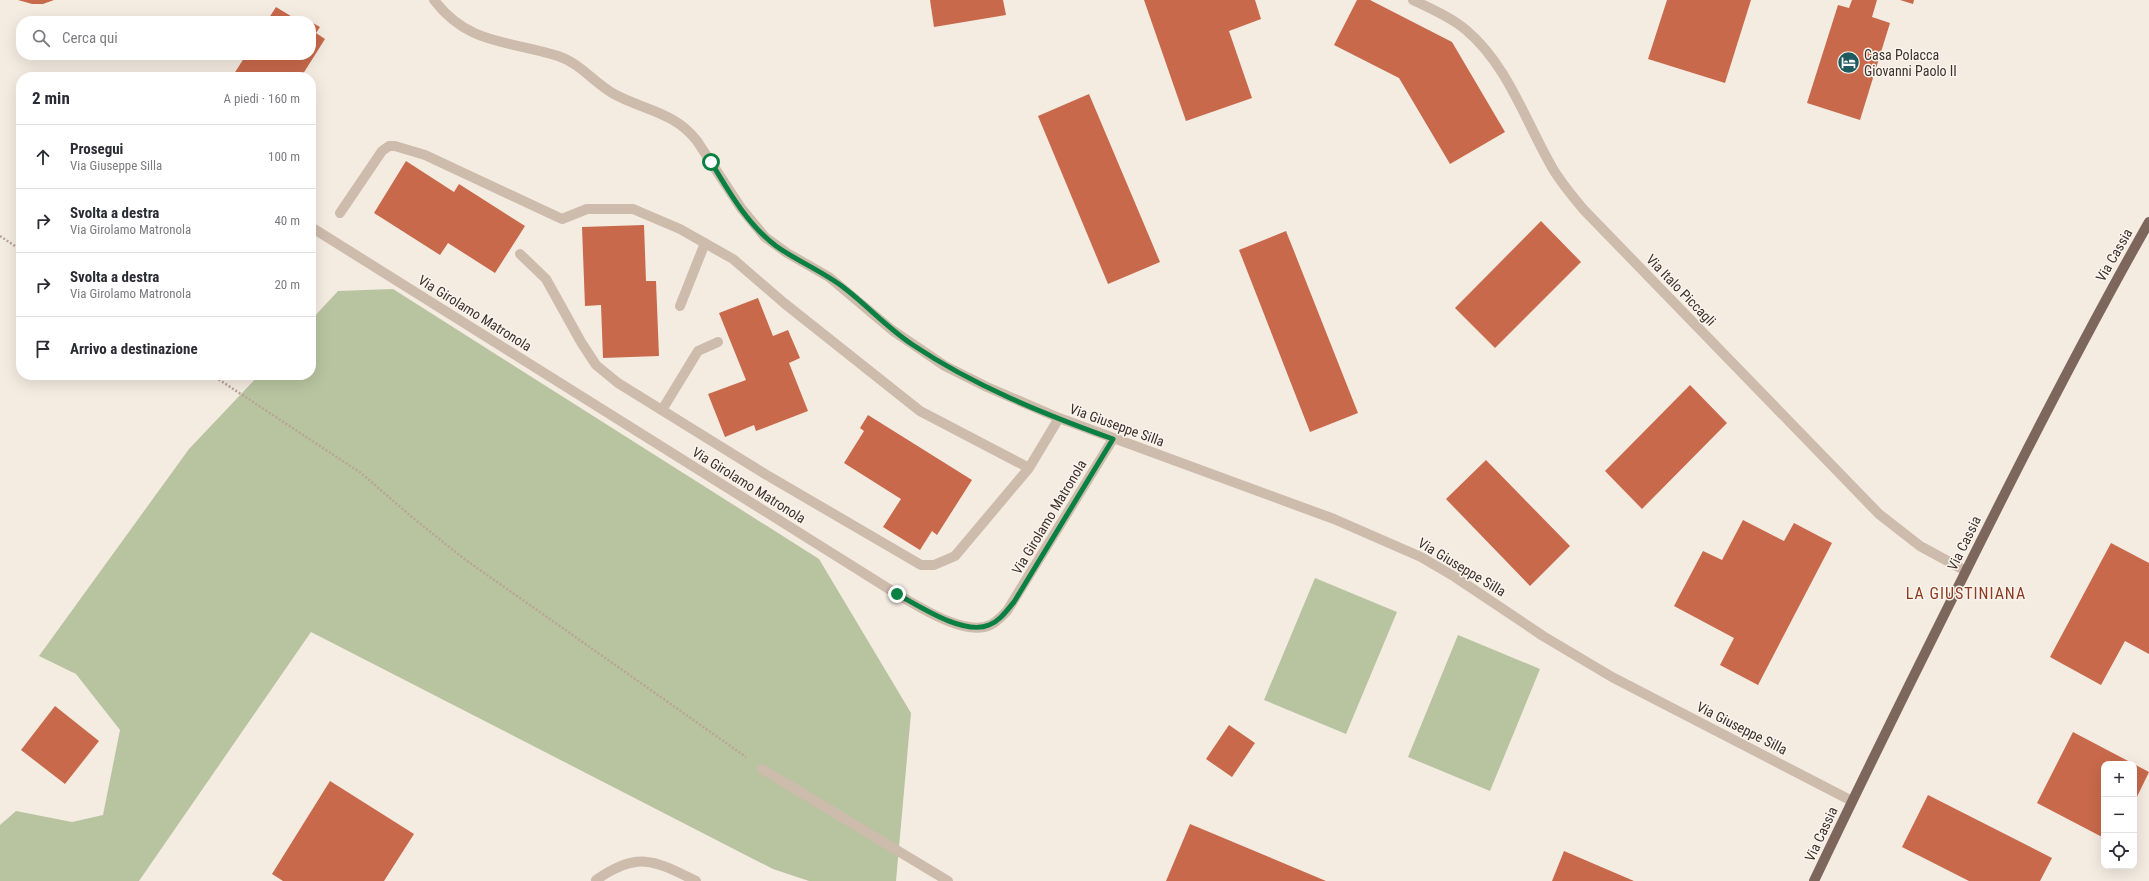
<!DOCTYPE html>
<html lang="it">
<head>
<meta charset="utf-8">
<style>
	body { margin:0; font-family:"Roboto Condensed",sans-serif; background:#f2f2f3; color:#2b2b33 }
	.controls { position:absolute; right:12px; bottom:12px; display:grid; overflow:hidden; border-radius:8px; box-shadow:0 4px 16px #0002 }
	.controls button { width:36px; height:36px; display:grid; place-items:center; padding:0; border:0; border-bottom:1px solid #e1e1e2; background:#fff; color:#2b2b33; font:20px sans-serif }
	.stop { position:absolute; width:12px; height:12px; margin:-9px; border:3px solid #0b8043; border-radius:50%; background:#fff }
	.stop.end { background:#0b8043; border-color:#fff; box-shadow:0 1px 4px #0008 }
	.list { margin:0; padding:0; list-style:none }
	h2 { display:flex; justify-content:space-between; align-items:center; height:52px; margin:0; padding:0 16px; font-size:17px }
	h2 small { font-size:13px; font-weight:400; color:#7c7c81 }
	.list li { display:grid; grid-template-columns:26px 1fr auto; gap:12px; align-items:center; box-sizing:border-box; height:64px; padding:0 16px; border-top:1px solid #e1e1e2 }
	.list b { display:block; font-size:15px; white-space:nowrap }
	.list p { margin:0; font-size:13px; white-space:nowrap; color:#7c7c81 }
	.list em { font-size:13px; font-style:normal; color:#7c7c81 }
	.icon { flex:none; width:22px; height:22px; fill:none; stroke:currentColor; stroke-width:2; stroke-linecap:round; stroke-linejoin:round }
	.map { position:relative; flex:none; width:2149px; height:881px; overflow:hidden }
	.search { position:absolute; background:#fff; box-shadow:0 4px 16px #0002; left:16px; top:16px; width:300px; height:44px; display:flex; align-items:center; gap:10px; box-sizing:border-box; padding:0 14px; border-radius:16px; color:#7c7c81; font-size:15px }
	.panel { position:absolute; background:#fff; box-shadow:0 4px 16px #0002; left:16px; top:72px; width:300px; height:308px; border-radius:16px }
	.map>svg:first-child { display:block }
	.green { fill:#b8c4a0 }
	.building { fill:#c8694b }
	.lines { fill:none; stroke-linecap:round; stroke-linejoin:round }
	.path { stroke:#b9a596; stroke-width:2.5; stroke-dasharray:2 2; stroke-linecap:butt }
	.lane { stroke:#cdbbac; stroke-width:10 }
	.street { stroke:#cdbbac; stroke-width:10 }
	.primary { stroke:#7d675c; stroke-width:10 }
	.route { stroke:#0b8043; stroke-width:5 }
	.labels { text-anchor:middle; stroke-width:3; stroke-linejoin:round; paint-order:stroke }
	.poi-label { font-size:14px; fill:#3b302b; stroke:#fbf5ee; text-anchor:start }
	.street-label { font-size:14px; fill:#3b302b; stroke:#fbf5ee }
	.quarter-label { font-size:16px; letter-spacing:1px; fill:#8c3b22; stroke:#fbf5ee }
</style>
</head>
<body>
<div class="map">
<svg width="2149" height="881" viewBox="0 0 2149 881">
	<rect width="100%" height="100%" fill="#f4ebe1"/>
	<!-- green -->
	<path class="green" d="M393,289L819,559L911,713L896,881H809L773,869L311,632L139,881H0V825L16,811L72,822L103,815L120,730L76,674L39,656L189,449L259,375H311V320L338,291Z
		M1315,578L1397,612L1346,734L1264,700Z
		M1458,635L1540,669L1490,791L1408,757Z"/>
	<!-- building -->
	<path class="building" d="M18,0H54L43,4H32Z
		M930,0H1003L1006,15L934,27Z
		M1144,0H1255L1261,19L1229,31L1252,98L1186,121Z
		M1357,0H1370L1452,42L1505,132L1450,164L1399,78L1334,45Z
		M1667,0H1751L1725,83L1648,59Z
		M1852,0H1877L1872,17L1890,23L1860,120L1807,103L1838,5L1849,8Z
		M1900,0H1914L1913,4Z
		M276,7L299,21H267Z
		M311,22L320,27L316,33L325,39L301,77H232L246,55H311Z
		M1089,94L1160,262L1108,284L1038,116Z
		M406,161L454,192L459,184L525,226L495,273L448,243L440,255L374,213Z
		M1541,221L1581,262L1495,348L1455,308Z
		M644,225L646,281H656L659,356L603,358L601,305L585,306L582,227Z
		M1286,231L1358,413L1310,432L1239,250Z
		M758,298L773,336L788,330L800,358L789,363L808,411L756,431L754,425L725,437L708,394L746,380L719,313Z
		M1690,385L1727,423L1642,509L1605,471Z
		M868,415L972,480L937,535L932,531L920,550L883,527L901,499L844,463L864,431L860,428Z
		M1486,460L1570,546L1530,586L1446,499Z
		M1743,520L1784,541L1794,523L1832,543L1758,685L1720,665L1734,638L1674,606L1703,551L1722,560Z
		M2111,543L2149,563V654L2125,641L2101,685L2050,657Z
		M55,706L99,741L65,784L21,750Z
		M1229,725L1255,743L1232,777L1206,759Z
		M2073,732L2149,772L2134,803V764H2104V838L2037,803Z
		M330,781L414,834L384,881H283L272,874Z
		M1928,795L2052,858L2040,881H1969L1902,847Z
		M1190,824L1326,881H1166Z
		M1564,851L1634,881H1552Z"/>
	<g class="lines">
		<!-- path -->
		<path class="path" d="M0,236L21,250
			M212,375L361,473L413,518L463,558L746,757"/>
		<!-- lane -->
		<path class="lane" d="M662,410L698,351L718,342
			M762,769L948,881
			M596,880C638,851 654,860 696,881"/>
		<!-- street -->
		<path class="street" d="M434,0C469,46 509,40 558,56C580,63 594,83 614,94C643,110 675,112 697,141L741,208L765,237L787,253L829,277L892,330L945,366L987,387L1059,418L1334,519L1421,557L1455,577L1543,636L1612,677L1852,801
			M1413,0C1431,9 1451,17 1466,30C1508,65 1526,123 1553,169C1562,184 1573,197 1584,210L1879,514L1920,546L1966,571
			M340,213L382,151L389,146H395L425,155L562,219L587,209H633L680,229L733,259L784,303L920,411L1029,468
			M311,227L897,594C918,606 965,637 990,625C997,622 1002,616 1007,611L1113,439
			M520,254L546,279L581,342L596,365L618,383L765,474L921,565H934L955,556L1029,468L1059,418
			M680,306L705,243"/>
		<!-- primary -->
		<path class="primary" d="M1814,881C1861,782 1909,685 1958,587C2019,464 2081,342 2149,222"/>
	</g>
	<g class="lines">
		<!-- route -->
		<path class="route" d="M711,162C729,192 748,225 776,246C797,261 822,271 843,287C867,305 887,328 913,345C974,386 1044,414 1113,439L1014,602C1007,610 1000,621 989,625C964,636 919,606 897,594"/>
	</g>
	<!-- icons -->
	<defs>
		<symbol id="hotel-disc" viewBox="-11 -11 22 22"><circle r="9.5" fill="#1f5a5e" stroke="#fbf5ee"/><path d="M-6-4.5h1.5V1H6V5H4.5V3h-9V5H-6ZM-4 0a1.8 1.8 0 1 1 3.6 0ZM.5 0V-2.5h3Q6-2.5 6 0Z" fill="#fff"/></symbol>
	</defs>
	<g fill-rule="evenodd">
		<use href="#hotel-disc" x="1836" y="50" width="25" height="25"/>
	</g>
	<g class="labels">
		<!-- poi labels -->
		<g class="poi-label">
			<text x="1864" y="60">Casa Polacca<tspan x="1864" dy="16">Giovanni Paolo II</tspan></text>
		</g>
		<!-- street labels -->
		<g class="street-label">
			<text transform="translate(2114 255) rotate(-60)" y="5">Via Cassia</text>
			<text transform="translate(1681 290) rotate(46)" y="5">Via Italo Piccagli</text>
			<text transform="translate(475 313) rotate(32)" y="5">Via Girolamo Matronola</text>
			<text transform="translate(1117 425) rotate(20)" y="5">Via Giuseppe Silla</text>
			<text transform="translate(749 485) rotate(32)" y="5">Via Girolamo Matronola</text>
			<text transform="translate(1049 517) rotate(-59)" y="5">Via Girolamo Matronola</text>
			<text transform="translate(1964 543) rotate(-64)" y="5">Via Cassia</text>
			<text transform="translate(1462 567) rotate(31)" y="5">Via Giuseppe Silla</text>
			<text transform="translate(1742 728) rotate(27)" y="5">Via Giuseppe Silla</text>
			<text transform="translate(1821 834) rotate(-65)" y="5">Via Cassia</text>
		</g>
		<!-- quarter labels -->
		<g class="quarter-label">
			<text x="1966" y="599">LA GIUSTINIANA</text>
		</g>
	</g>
</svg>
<div class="controls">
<button>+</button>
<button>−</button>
<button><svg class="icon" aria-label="locate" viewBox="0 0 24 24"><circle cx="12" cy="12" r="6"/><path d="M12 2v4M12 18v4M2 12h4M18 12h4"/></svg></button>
</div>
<div class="stop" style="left:711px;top:162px"></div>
<div class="stop end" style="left:897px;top:594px"></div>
<div class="search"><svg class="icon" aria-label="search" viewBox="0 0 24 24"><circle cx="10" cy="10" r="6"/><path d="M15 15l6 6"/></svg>Cerca qui</div>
<section class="panel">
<h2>2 min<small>A piedi · 160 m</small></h2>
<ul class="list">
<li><svg class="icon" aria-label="ahead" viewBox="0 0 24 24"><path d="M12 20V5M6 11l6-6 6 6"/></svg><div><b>Prosegui</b><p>Via Giuseppe Silla</p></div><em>100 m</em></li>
<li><svg class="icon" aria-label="right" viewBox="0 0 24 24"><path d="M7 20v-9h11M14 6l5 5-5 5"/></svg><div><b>Svolta a destra</b><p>Via Girolamo Matronola</p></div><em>40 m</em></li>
<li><svg class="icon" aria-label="right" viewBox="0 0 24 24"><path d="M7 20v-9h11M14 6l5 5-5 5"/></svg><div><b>Svolta a destra</b><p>Via Girolamo Matronola</p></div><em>20 m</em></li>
<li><svg class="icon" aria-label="arrive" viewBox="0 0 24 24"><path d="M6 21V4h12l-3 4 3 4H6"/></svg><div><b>Arrivo a destinazione</b></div></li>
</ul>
</section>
</div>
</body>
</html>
